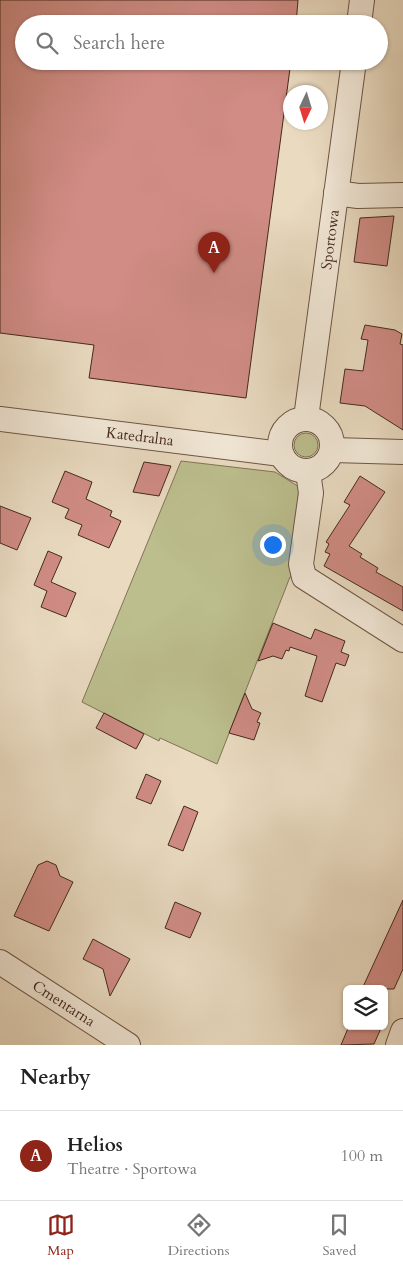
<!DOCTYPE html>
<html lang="en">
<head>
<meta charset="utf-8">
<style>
	body { margin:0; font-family:Cardo,serif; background:#f2f2f2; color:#222 }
	.controls { position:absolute; right:15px; bottom:15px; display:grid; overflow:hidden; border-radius:8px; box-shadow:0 1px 4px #0004 }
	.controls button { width:45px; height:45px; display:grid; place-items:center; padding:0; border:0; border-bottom:1px solid #e0e0e0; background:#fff; color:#222; font:25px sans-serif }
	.compass { position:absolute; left:283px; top:85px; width:45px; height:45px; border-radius:50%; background:#fff; box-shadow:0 1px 4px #0004; rotate:184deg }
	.you { position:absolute; left:272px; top:544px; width:18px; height:18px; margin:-12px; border:4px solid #fff; border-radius:50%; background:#1a73e8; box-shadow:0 0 0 8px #1a73e833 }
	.badge { display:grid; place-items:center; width:32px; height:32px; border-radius:50%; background:#8f2418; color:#fff; font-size:16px; font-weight:700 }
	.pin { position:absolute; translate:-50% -41px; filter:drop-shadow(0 1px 2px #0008) }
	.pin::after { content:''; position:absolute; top:26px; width:18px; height:15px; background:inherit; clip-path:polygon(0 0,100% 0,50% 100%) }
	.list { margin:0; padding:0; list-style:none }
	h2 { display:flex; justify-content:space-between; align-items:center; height:65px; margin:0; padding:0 20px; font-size:21px }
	h2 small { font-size:16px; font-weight:400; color:#767676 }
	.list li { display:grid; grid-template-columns:32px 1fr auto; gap:15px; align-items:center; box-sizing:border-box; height:90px; padding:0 20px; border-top:1px solid #e0e0e0 }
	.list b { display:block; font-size:19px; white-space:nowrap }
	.list p { margin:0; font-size:16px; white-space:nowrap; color:#767676 }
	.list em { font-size:16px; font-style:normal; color:#767676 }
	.icon { flex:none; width:28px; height:28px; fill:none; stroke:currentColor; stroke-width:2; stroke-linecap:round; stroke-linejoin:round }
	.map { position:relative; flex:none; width:403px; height:1045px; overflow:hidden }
	.search { position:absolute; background:#fff; box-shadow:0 1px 4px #0004; left:15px; right:15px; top:15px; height:55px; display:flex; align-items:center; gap:12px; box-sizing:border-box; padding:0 18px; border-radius:28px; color:#767676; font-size:19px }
	.sheet { height:155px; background:#fff }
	nav { display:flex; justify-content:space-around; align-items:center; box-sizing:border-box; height:70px; border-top:1px solid #e0e0e0; background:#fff; font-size:14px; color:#767676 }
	nav a { display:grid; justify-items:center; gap:2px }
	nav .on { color:#8f2418 }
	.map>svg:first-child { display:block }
	.green { fill:#bcbe8e; stroke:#807456 }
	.building { fill:#d08c85; stroke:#44291e }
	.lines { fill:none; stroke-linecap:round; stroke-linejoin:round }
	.minor-casing { stroke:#6d5546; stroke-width:26 }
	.minor { stroke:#f1e7d6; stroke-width:24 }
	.labels { text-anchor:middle; stroke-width:4; stroke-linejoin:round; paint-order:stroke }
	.street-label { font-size:15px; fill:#44291e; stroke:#f1e7d6 }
</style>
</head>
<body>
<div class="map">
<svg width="403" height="1045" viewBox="0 0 403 1045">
	<rect width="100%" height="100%" fill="#e9dac0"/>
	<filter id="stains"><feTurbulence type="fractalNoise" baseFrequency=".004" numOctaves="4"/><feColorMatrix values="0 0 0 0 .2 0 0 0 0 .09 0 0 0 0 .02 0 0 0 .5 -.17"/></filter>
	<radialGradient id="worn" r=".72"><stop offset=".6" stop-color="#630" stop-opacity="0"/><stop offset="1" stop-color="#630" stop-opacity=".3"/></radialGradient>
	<!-- green -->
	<path class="green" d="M294 445a12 12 0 1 1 24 0a12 12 0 1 1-24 0Z
		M181,461L275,472L304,490L293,578L290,577L217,764L160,738L159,741L82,702Z"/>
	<!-- building -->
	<path class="building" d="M0,0H298L296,24H24V61H291L246,398L89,378L94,345L0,333Z
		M394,216L387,266L354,262L360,218Z
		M365,325L395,330L402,334L400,344L403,345V430L365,406L340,403L345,369L363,371L368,340L361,339Z
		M144,462L171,466L159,496L133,492Z
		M65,471L92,482L86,499L112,511L110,516L121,521L109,548L78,535L82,525L65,518L69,509L52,502Z
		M360,476L385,492L349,546L362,554L360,557L378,568L376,572L403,587V611L324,566L330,554L325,552L329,544L326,542L350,505L344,502Z
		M0,506L31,518L17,550L0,543Z
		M48,551L62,557L51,582L76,593L66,617L41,607L47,591L34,585Z
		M273,623L311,639L315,629L345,641L341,652L349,655L345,666L336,663L322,702L305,696L317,656L290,647L289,651L286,650L282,659L273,656L258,661Z
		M245,693L252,709L261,713L257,722L260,723L254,740L229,733Z
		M104,713L144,734L136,749L96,728Z
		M146,774L161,781L151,804L136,798Z
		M184,806L198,812L183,851L168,845Z
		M47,861L56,865L60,876L73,882L49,931L14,916L38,865Z
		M403,900V969L394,989H362Z
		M175,902L201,913L190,938L165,928Z
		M93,939L130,959L110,996L103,969L83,959Z
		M349,1026H382L374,1044L341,1045Z"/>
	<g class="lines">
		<defs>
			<g id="minor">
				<path d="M359,24L362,0"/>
				<path d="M336,193L358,196L403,195"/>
				<path id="s1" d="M306,418L354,61"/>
				<circle cx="306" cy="445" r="26"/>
				<path id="s2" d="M0,419L281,454"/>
				<path d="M333,450L403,452"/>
				<path d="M308,472L311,493L301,564L304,577L403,640"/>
				<path id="s3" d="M0,962L128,1045"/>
				<path d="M398,1045L403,1031"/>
			</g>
		</defs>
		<!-- minor casing -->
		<use href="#minor" class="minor-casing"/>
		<!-- minor -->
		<use href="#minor" class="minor"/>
	</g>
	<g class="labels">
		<!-- street labels -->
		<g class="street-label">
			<text dy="5" stroke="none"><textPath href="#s1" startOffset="180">Sportowa</textPath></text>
			<text dy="5" stroke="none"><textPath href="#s2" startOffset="141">Katedralna</textPath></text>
			<text dy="5" stroke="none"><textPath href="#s3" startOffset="76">Cmentarna</textPath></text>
		</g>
	</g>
	<rect width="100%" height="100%" filter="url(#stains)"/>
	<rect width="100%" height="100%" fill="url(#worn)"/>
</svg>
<div class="controls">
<button><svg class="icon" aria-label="layers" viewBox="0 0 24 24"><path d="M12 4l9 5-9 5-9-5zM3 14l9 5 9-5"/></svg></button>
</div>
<svg class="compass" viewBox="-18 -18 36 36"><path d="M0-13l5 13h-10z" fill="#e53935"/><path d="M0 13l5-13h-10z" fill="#767676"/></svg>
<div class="you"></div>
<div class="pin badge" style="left:214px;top:273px">A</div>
<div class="search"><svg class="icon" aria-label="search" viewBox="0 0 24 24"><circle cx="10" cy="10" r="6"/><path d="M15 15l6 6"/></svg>Search here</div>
</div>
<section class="sheet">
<h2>Nearby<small></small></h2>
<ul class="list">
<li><span class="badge">A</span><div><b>Helios</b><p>Theatre · Sportowa</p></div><em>100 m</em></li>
</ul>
</section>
<nav>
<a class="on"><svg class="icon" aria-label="map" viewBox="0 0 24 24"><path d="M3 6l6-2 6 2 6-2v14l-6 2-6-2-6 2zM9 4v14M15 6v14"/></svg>Map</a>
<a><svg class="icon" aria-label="directions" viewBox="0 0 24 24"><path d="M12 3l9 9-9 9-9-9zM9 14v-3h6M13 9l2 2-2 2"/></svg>Directions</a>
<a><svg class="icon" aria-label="saved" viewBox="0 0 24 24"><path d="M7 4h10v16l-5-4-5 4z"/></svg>Saved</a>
</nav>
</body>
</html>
